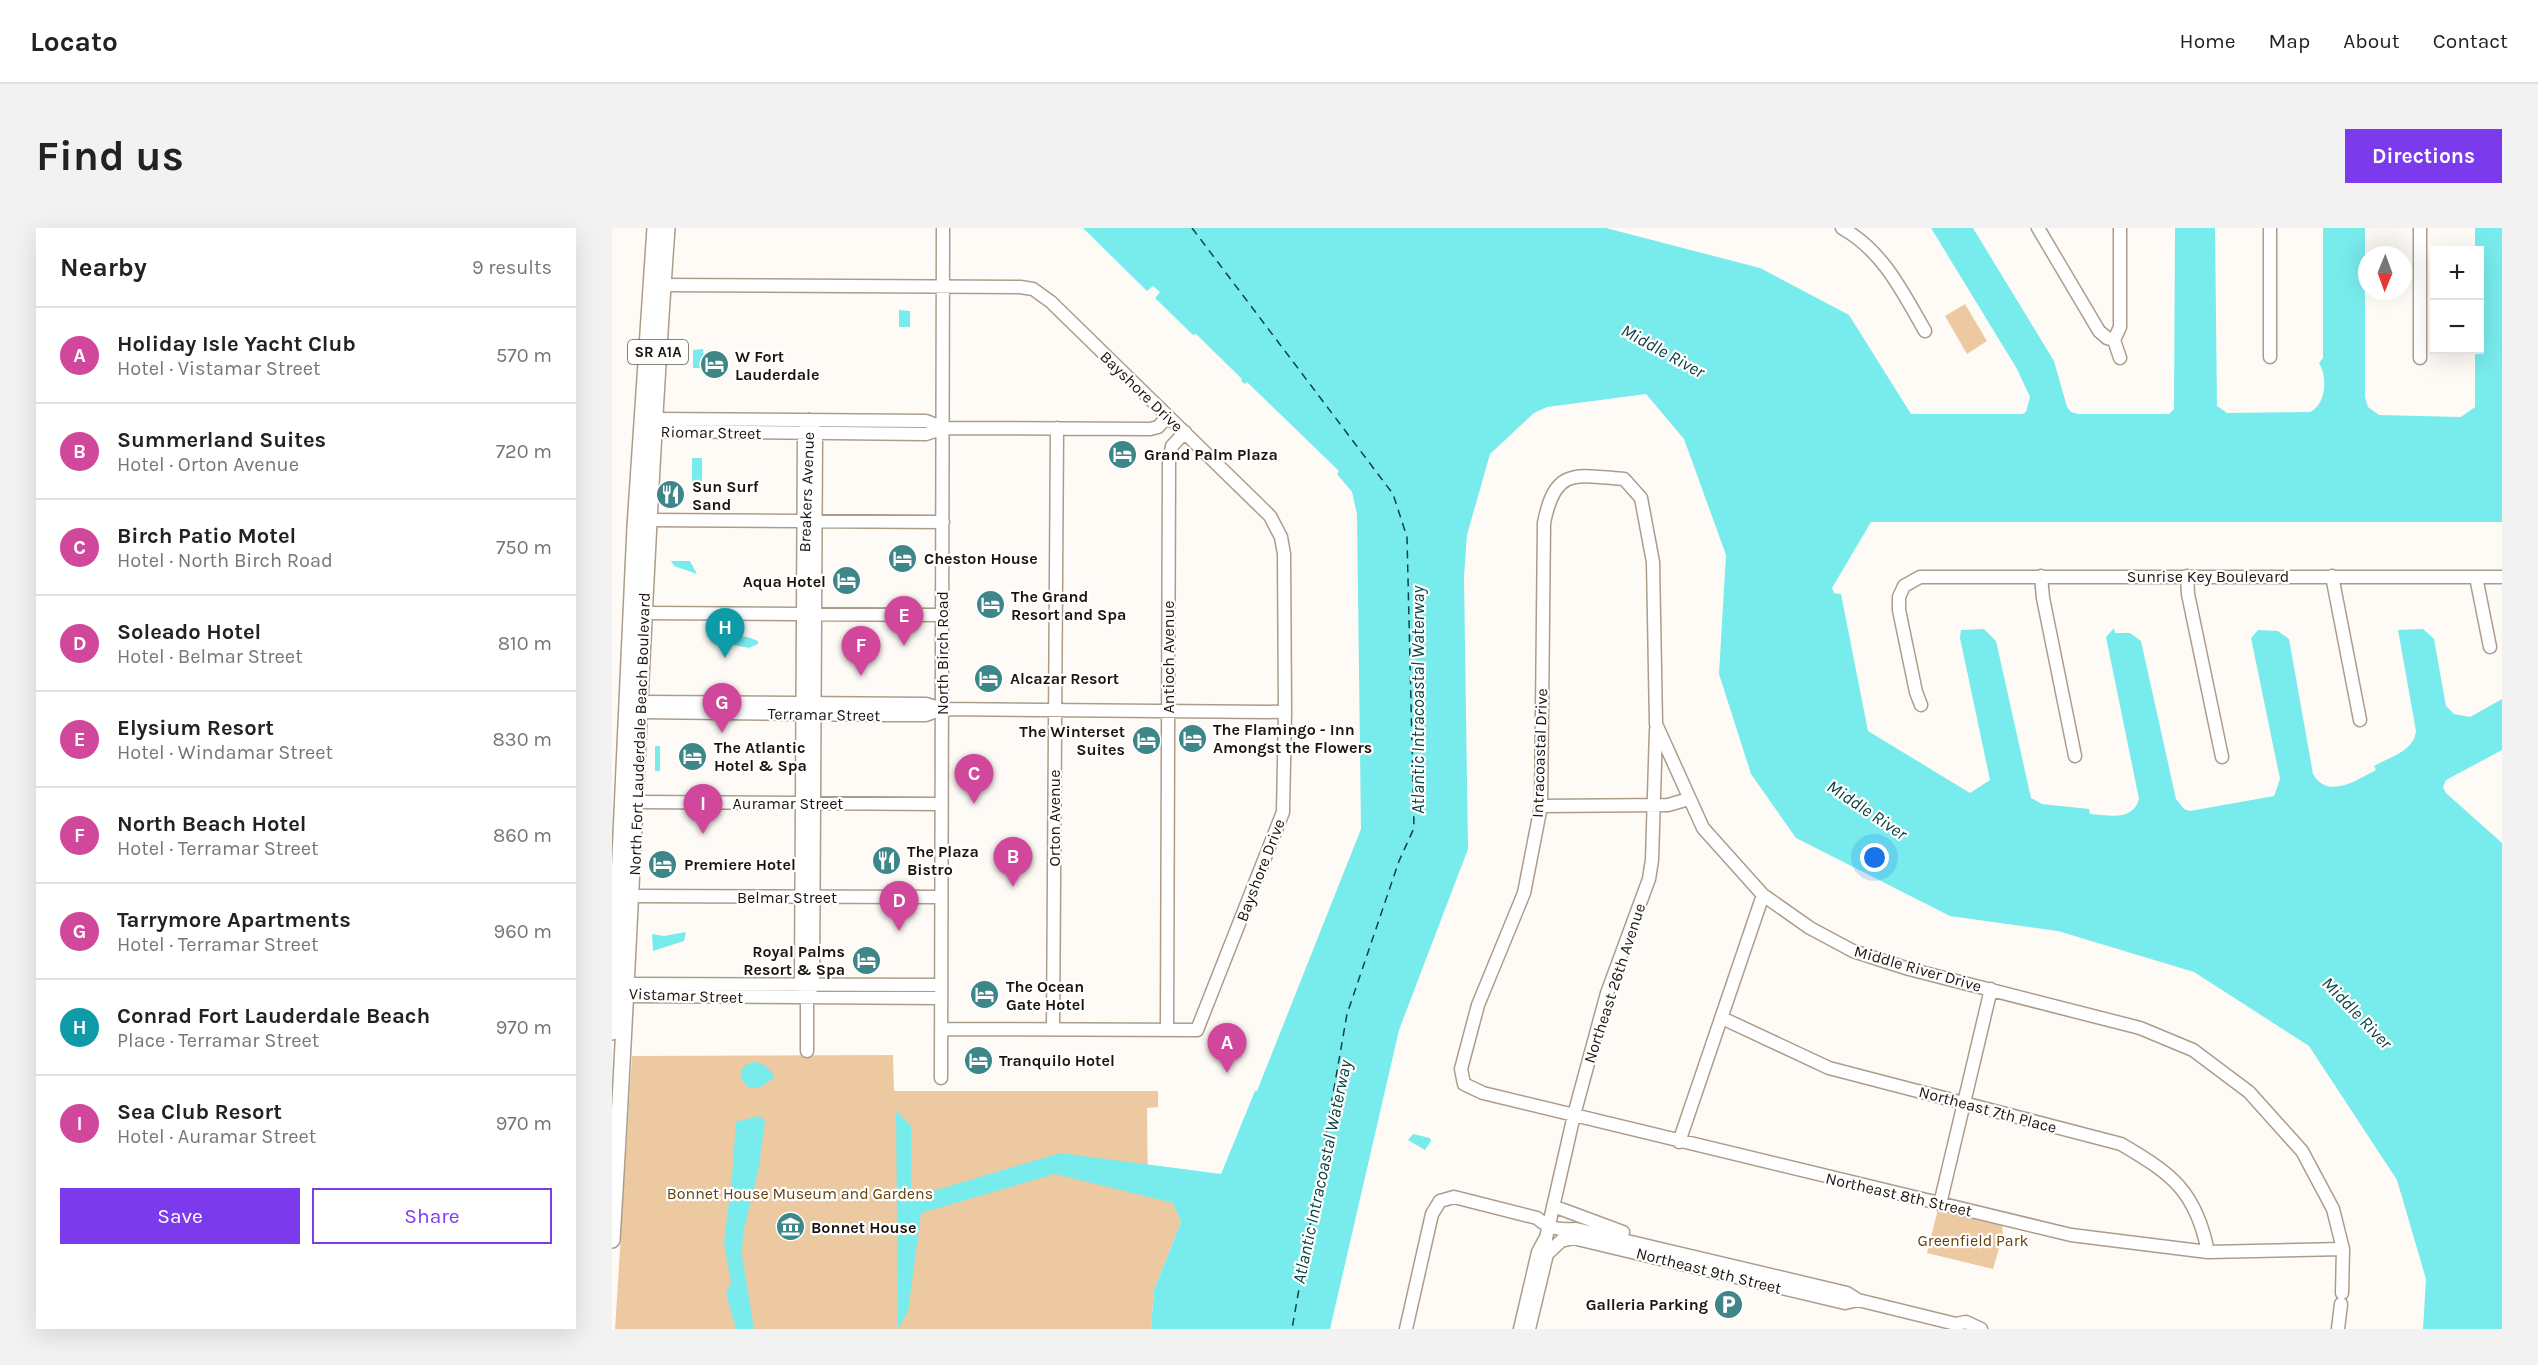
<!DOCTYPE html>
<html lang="en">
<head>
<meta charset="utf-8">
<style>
	body { margin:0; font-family:Karla,sans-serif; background:#f2f2f2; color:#222 }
	.controls { position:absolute; right:18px; top:18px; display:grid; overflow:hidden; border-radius:0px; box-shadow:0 6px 24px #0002 }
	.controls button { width:54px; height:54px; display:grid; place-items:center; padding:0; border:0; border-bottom:2px solid #e0e0e0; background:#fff; color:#222; font:30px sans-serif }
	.compass { position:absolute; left:1746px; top:18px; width:54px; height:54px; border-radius:50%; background:#fff; box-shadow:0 6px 24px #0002; rotate:181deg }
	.you { position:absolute; left:1263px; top:630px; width:21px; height:21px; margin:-15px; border:4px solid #fff; border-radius:50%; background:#1a73e8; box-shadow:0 0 0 9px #1a73e833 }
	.badge { display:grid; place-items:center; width:39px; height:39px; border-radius:50%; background:#7c3aed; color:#fff; font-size:20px; font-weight:700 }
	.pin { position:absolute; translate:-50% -50px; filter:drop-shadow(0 2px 3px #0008) }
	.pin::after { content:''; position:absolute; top:32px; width:21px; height:18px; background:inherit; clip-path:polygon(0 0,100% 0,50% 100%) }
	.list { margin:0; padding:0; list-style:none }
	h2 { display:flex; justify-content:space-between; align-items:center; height:78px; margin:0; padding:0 24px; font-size:26px }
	h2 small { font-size:20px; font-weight:400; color:#767676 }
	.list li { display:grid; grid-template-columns:39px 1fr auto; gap:18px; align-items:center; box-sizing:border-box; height:96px; padding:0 24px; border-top:2px solid #e0e0e0 }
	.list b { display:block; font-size:22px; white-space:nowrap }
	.list p { margin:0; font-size:20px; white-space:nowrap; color:#767676 }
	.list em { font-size:20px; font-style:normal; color:#767676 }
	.actions { display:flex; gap:12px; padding:18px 24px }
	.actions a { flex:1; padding:14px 0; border:2px solid #7c3aed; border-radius:0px; text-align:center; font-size:21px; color:#7c3aed }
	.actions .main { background:#7c3aed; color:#fff }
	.map { position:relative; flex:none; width:1890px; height:1101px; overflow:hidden; border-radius:0px }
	header { display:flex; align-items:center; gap:36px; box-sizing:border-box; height:84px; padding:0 30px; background:#fff; border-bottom:2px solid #e0e0e0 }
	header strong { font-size:28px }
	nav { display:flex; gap:33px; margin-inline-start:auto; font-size:21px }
	.intro { display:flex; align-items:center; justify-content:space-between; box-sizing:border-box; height:144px; padding:0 36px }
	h1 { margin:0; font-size:42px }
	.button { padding:15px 27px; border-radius:0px; background:#7c3aed; color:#fff; font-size:21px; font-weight:700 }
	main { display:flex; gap:36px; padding:0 36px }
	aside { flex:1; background:#fff; border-radius:0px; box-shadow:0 6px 24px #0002 }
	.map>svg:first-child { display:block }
	.green { fill:#ecc9a0 }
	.water { fill:#78ebed }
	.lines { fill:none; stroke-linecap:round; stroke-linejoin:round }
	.ferry { stroke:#0c4344; stroke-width:1.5; stroke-dasharray:8 6; stroke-linecap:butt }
	.minor-casing { stroke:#ac9d8b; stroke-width:15 }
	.major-casing { stroke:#ac9d8b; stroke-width:18 }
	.minor { stroke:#fff; stroke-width:12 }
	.major { stroke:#fff; stroke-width:15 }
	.labels { text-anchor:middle; stroke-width:4.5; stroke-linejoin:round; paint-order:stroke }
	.shield { fill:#fff; stroke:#5f5b56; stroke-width:1.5 }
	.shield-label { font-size:15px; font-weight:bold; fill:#1b150e }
	.poi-label { font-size:16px; font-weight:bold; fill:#1b150e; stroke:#fff; text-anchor:start }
	.street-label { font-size:16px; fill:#1b150e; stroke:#fff }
	.park-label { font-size:16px; fill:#65420c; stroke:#fff }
	.water-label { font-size:18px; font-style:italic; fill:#0c4344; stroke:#fff }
</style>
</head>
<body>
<header>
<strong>Locato</strong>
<nav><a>Home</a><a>Map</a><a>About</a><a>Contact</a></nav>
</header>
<div class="intro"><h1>Find us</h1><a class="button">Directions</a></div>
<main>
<aside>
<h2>Nearby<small>9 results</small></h2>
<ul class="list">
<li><span class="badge" style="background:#d1479c">A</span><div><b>Holiday Isle Yacht Club</b><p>Hotel · Vistamar Street</p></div><em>570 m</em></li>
<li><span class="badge" style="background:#d1479c">B</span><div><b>Summerland Suites</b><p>Hotel · Orton Avenue</p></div><em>720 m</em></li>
<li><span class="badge" style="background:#d1479c">C</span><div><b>Birch Patio Motel</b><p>Hotel · North Birch Road</p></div><em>750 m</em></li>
<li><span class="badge" style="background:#d1479c">D</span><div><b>Soleado Hotel</b><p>Hotel · Belmar Street</p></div><em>810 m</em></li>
<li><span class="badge" style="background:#d1479c">E</span><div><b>Elysium Resort</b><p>Hotel · Windamar Street</p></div><em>830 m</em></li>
<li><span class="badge" style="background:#d1479c">F</span><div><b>North Beach Hotel</b><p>Hotel · Terramar Street</p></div><em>860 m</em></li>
<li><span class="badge" style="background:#d1479c">G</span><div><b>Tarrymore Apartments</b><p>Hotel · Terramar Street</p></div><em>960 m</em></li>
<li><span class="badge" style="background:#0f9aa8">H</span><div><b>Conrad Fort Lauderdale Beach</b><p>Place · Terramar Street</p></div><em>970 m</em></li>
<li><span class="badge" style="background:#d1479c">I</span><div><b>Sea Club Resort</b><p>Hotel · Auramar Street</p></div><em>970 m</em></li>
</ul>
<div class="actions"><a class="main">Save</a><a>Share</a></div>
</aside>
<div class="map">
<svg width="1890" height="1101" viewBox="0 0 1890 1101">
	<rect width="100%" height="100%" fill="#fefbf7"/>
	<!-- green -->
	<path class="green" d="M1353,76L1375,113L1355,126L1333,88Z
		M281,827L282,863H546V879L535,880L536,968L561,974L569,994L542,1062L539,1101H3L20,828Z
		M1326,981L1390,997L1391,1007L1381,1041L1315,1025Z"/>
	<!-- water -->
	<path class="water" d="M471,0H994L1148,40L1237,87L1299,186H1410L1414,184L1418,169L1405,141L1319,0H1361L1442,133L1455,179L1459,184L1466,186H1557L1562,181L1563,0H1603L1605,178L1615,185L1698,184C1714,177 1716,149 1707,135L1711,130V0H1753V169L1756,179L1767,187L1849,189L1863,179V122H1868V22H1863V0H1890V294H1259L1220,360L1222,365L1229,366L1256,503L1358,565L1378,552L1348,410L1349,402L1372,401L1384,413L1419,570L1430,576L1477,581L1478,586C1497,587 1520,594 1527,571L1494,409L1502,400L1503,405H1518L1529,413L1564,571L1572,581L1578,583L1662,568L1668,551L1639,410L1646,402L1666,403L1677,411L1701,546C1716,572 1745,552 1764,542L1762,538C1778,529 1802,523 1804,503L1786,402L1811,401L1822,411L1834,478L1842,486L1858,489L1890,471V522L1834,552L1831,559L1834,565L1890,615V1101H1811L1814,1051L1785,952L1697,818L1582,744L1446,703L1338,688L1184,610L1139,546L1107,446L1114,327L1072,211L1034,166L935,179L922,185L878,226L855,307L852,349L856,621L787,802L718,1101H539L542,1062L569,994L561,975L443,946L309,985L296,1083L286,1101L284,883L299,898V961L311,966L448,925L609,946L643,863H645L749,601L745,286L740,264L725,246L727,243L635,154L633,156L629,153L630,151L584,106L581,107L543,70L548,64L541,58L535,63Z
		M287,82L298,83V99H287Z
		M91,121L92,130L94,131L96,122H102L101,140H81V122Z
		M80,230H90C90,240 91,247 89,259H80Z
		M59,333H78L85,346L62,338Z
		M125,408L136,409L146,413V416L137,420L122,417L118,412Z
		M43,518H48V543H43Z
		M74,704L72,713L41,723L40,706L52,708Z
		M142,834C152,836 158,839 162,850L147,860H137L129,851C128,840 132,837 142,834Z
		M146,888L153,892L147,939L131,1006L130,1027L142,1101H124L114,1066L119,1054L112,1015L120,948L124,894Z
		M801,906L818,910L819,913L813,922L796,912Z"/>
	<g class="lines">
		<!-- ferry -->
		<path class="ferry" d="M580,0L781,266L795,309L802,600L787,633L735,786L680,1101"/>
		<defs>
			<path id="minor" d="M1230,0C1271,23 1290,63 1313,103
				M1426,0L1487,103L1495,110L1502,112
				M44,57L408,59L421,61L439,74L658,288L669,309L672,326L673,484L671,584L585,802L329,801
				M1502,112L1508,99V0
				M1502,112L1508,130
				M1658,129V0
				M1808,130V0
				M35,194L41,191L314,193L332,200
				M35,200L41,203L314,206L332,200L538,201L546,199L556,188
				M36,292L331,294
				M1429,348L1431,370L1463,528
				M1575,348L1576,366L1610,529
				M1720,348L1748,492
				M1864,349L1878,419
				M32,385L330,387
				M21,477L28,474L314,476L330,481
				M1309,477L1304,464L1287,382V369L1292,358L1308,349H1890
				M19,481L28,484L276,487H314L330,481L673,484
				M24,574L328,576
				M929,578L1056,577L1077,571
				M20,668L329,669
				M7,760L16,756L329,757
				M7,763L15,768L329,770
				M195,769L189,757L192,204L197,192
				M1110,790L1217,840L1509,916C1560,946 1584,963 1596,1024
				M441,801L445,200
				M555,802L557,234L560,218L573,204
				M195,823V769L201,757L204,205L197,192
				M329,850L331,0
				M1067,914L1151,667
				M1328,976L1379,761
				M941,978L1011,1004
				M949,1002L961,1010L1233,1075L1246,1072
				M935,1026L949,1013L961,1010
				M1730,1065L1731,1021L1721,981L1690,923L1637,864L1581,822L1528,800L1297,741L1241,723L1198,700L1151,667L1091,600L1044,496L1041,334L1029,270L1012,251C963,247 943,239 932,295L929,578L912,665L866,777L849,841L852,856L871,865L1459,1007L1596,1024L1731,1021
				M794,1101L820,986L828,973L842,969L925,990C937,1001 948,1002 964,1001L1235,1065L1246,1072L1344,1096L1354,1094L1369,1101
				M908,1101L926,1024L933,1011
				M917,1101L935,1026L934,1010L962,887L995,765L1037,651L1040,632L1044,502
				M1726,1101L1729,1076"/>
			<path id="major" d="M0,804L23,299L43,0
				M0,1012C21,675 31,337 55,0"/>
		</defs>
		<!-- minor casing -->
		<use href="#minor" class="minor-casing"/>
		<!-- major casing -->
		<use href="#major" class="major-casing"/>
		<!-- minor -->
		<use href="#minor" class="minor"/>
		<!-- major -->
		<use href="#major" class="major"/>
	</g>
	<!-- icons -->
	<defs>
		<symbol id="hotel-disc" viewBox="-11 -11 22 22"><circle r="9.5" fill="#3e8688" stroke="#fff"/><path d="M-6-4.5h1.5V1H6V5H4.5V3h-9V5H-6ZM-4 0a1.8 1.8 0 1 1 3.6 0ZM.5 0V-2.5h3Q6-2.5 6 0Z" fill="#fff"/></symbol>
		<symbol id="restaurant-disc" viewBox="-11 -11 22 22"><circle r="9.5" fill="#3e8688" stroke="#fff"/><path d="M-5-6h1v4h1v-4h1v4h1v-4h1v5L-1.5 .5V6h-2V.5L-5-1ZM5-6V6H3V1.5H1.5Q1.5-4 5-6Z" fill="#fff"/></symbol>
		<symbol id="museum-disc" viewBox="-11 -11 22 22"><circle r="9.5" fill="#3e8688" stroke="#fff"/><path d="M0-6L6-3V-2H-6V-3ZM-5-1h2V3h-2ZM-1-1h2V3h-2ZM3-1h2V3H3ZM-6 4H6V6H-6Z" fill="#fff"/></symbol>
		<symbol id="parking-disc" viewBox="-11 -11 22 22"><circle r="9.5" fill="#3e8688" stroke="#fff"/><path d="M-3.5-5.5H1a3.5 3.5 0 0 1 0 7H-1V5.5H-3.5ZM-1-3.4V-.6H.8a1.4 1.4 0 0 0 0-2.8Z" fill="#fff"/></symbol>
	</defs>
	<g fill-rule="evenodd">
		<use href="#hotel-disc" x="86" y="120" width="33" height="33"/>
		<use href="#hotel-disc" x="494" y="210" width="33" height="33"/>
		<use href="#restaurant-disc" x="42" y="250" width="33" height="33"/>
		<use href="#hotel-disc" x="274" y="314" width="33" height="33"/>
		<use href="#hotel-disc" x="218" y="336" width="33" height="33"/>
		<use href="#hotel-disc" x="362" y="360" width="33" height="33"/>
		<use href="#hotel-disc" x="360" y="434" width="33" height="33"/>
		<use href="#hotel-disc" x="564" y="494" width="33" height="33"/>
		<use href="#hotel-disc" x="518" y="496" width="33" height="33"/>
		<use href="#hotel-disc" x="64" y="512" width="33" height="33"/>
		<use href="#restaurant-disc" x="258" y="616" width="33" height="33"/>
		<use href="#hotel-disc" x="34" y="620" width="33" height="33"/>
		<use href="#hotel-disc" x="238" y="716" width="33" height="33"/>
		<use href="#hotel-disc" x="356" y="750" width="33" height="33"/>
		<use href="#hotel-disc" x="350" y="816" width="33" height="33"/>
		<use href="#museum-disc" x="162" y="982" width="33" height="33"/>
		<use href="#parking-disc" x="1100" y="1060" width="33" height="33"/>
	</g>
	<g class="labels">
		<!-- shield labels -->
		<rect class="shield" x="16" y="112" width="60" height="24" rx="4.5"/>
		<g class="shield-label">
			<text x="46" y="129">SR A1A</text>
		</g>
		<!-- poi labels -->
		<g class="poi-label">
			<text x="123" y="134">W Fort<tspan x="123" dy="18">Lauderdale</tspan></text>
			<text x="532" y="232">Grand Palm Plaza</text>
			<text x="80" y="264">Sun Surf<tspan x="80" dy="18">Sand</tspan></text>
			<text x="312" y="336">Cheston House</text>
			<text x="214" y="359" text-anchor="end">Aqua Hotel</text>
			<text x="399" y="374">The Grand<tspan x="399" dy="18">Resort and Spa</tspan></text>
			<text x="398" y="456">Alcazar Resort</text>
			<text x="601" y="507">The Flamingo - Inn<tspan x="601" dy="18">Amongst the Flowers</tspan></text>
			<text x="513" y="509" text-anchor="end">The Winterset<tspan x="513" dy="18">Suites</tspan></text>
			<text x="102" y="525">The Atlantic<tspan x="102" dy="18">Hotel &amp; Spa</tspan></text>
			<text x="295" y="629">The Plaza<tspan x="295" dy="18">Bistro</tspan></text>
			<text x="72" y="642">Premiere Hotel</text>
			<text x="233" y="729" text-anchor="end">Royal Palms<tspan x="233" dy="18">Resort &amp; Spa</tspan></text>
			<text x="394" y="764">The Ocean<tspan x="394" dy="18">Gate Hotel</tspan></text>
			<text x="387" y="838">Tranquilo Hotel</text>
			<text x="199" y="1005">Bonnet House</text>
			<text x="1096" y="1082" text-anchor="end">Galleria Parking</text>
		</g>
		<!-- street labels -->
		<g class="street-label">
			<text transform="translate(530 163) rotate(44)" y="6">Bayshore Drive</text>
			<text transform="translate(99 204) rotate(1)" y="6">Riomar Street</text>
			<text transform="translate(194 264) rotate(-88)" y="6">Breakers Avenue</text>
			<text x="1596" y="354">Sunrise Key Boulevard</text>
			<text transform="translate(330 425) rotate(-90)" y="6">North Birch Road</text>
			<text transform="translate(556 429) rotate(-90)" y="6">Antioch Avenue</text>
			<text transform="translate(212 486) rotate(1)" y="6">Terramar Street</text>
			<text transform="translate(27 506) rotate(-88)" y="6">North Fort Lauderdale Beach Boulevard</text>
			<text transform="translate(927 525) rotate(-88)" y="6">Intracoastal Drive</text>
			<text x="176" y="581">Auramar Street</text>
			<text transform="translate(442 590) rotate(-90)" y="6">Orton Avenue</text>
			<text transform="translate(648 642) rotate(-69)" y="6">Bayshore Drive</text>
			<text x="175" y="675">Belmar Street</text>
			<text transform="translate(1306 740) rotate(16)" y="6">Middle River Drive</text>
			<text transform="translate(1002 755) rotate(-72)" y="6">Northeast 26th Avenue</text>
			<text transform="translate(74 767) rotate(2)" y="6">Vistamar Street</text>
			<text transform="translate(1376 881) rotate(15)" y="6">Northeast 7th Place</text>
			<text transform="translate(1287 966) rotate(13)" y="6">Northeast 8th Street</text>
			<text transform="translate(1097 1042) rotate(14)" y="6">Northeast 9th Street</text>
		</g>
		<!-- park labels -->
		<g class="park-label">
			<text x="188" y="971">Bonnet House Museum and Gardens</text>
			<text x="1361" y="1018">Greenfield Park</text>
		</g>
		<!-- water labels -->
		<g class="water-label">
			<text transform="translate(1051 123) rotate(29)" y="6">Middle River</text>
			<text transform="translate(806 472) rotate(-90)" y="6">Atlantic Intracoastal Waterway</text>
			<text transform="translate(1255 582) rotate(34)" y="6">Middle River</text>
			<text transform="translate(1745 785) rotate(46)" y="6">Middle River</text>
			<text transform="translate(710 944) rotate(-78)" y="6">Atlantic Intracoastal Waterway</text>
		</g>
	</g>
</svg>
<div class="controls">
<button>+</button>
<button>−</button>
</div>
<svg class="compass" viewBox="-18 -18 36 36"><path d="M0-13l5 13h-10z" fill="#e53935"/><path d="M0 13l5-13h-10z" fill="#767676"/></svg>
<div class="you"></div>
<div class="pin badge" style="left:615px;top:845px;background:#d1479c">A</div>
<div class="pin badge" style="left:401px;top:659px;background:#d1479c">B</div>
<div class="pin badge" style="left:362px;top:576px;background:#d1479c">C</div>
<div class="pin badge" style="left:287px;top:703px;background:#d1479c">D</div>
<div class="pin badge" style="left:292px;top:418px;background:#d1479c">E</div>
<div class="pin badge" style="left:249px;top:448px;background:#d1479c">F</div>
<div class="pin badge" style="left:110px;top:505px;background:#d1479c">G</div>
<div class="pin badge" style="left:113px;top:430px;background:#0f9aa8">H</div>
<div class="pin badge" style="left:91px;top:606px;background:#d1479c">I</div>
</div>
</main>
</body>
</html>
